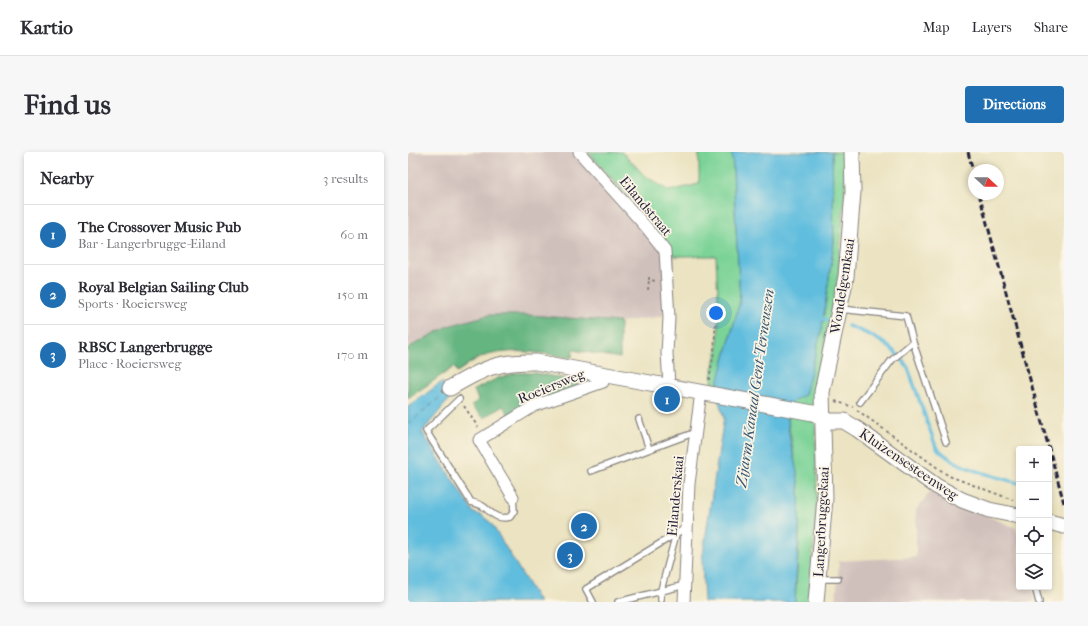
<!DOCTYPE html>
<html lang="en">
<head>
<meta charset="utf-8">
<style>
	body { margin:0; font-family:"IM FELL French Canon",serif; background:#f7f7f7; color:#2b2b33 }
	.controls { position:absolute; right:12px; bottom:12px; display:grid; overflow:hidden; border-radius:4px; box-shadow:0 2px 6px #0003 }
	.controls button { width:36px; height:36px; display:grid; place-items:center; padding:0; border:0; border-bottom:1px solid #e1e1e2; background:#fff; color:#2b2b33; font:20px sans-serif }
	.compass { position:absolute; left:560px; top:12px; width:36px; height:36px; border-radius:50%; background:#fff; box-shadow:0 2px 6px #0003; rotate:111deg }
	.you { position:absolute; left:308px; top:161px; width:14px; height:14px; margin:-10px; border:3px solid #fff; border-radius:50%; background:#1a73e8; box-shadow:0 0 0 6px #1a73e833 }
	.badge { display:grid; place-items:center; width:26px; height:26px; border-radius:50%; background:#1f6fb2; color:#fff; font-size:13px; font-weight:700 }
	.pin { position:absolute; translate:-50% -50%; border:2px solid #fff; box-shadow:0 1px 4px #0006 }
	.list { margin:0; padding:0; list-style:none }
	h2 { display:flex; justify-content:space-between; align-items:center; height:52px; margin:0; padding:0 16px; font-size:17px }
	h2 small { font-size:13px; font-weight:400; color:#7c7c81 }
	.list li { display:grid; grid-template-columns:26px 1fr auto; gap:12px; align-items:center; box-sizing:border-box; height:60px; padding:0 16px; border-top:1px solid #e1e1e2 }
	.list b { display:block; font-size:15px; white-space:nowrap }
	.list p { margin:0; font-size:13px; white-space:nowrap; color:#7c7c81 }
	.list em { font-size:13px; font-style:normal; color:#7c7c81 }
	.icon { flex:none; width:22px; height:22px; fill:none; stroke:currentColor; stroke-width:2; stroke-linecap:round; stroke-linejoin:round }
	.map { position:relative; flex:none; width:656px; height:450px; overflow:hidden; border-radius:4px }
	header { display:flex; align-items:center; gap:24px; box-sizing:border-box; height:56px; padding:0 20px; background:#fff; border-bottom:1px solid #e1e1e2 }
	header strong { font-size:19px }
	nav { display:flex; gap:22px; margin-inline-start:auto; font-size:14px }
	.intro { display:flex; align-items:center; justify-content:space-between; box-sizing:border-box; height:96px; padding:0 24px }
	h1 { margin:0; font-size:28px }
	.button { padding:10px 18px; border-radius:4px; background:#1f6fb2; color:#fff; font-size:14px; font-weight:700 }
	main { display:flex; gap:24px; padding:0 24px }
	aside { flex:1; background:#fff; border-radius:4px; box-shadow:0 2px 6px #0003 }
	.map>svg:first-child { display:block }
	.industrial { fill:#d0c0bc }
	.green { fill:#7cd397; stroke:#4f7a69 }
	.forest { fill:#65b580; stroke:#446c5e }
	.water { fill:#60bdde; stroke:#41708c }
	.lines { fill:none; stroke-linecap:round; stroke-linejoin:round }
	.stream { stroke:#60bdde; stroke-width:3.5 }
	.ferry { stroke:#385874; stroke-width:1; stroke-dasharray:5 4; stroke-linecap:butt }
	.lane-casing { stroke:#86827e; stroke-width:8 }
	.street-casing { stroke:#86827e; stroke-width:13 }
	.secondary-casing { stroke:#86827e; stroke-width:17 }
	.path { stroke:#86827e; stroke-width:2; stroke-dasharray:3 3; stroke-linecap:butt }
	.lane { stroke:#fff; stroke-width:5.5 }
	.street { stroke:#fff; stroke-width:11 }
	.secondary { stroke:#fff; stroke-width:15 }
	.rail { stroke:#22223b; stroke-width:3; stroke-dasharray:6 3; stroke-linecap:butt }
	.labels { text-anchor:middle; stroke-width:3.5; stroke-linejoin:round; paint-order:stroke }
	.street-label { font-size:14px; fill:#22223b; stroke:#fcf5e5 }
	.water-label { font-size:15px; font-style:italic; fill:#385874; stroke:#fcf5e5 }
</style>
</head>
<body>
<header>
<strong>Kartio</strong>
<nav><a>Map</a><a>Layers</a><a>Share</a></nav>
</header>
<div class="intro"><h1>Find us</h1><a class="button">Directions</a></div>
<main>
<aside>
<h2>Nearby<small>3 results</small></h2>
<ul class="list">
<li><span class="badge">1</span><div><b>The Crossover Music Pub</b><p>Bar · Langerbrugge-Eiland</p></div><em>60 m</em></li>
<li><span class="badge">2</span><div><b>Royal Belgian Sailing Club</b><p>Sports · Roeiersweg</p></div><em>150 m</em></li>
<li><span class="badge">3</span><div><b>RBSC Langerbrugge</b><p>Place · Roeiersweg</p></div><em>170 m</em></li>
</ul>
</aside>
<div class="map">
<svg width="656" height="450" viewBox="0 0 656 450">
	<rect width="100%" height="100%" fill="#fcf5e5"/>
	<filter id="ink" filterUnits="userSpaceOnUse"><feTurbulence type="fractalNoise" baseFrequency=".025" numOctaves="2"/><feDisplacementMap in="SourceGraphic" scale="8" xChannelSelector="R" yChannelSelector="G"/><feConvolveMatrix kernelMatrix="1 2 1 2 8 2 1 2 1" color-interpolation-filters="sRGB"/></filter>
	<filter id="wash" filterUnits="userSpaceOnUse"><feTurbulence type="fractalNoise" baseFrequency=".012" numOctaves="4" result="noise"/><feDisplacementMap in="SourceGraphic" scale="16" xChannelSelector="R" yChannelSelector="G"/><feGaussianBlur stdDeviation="0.9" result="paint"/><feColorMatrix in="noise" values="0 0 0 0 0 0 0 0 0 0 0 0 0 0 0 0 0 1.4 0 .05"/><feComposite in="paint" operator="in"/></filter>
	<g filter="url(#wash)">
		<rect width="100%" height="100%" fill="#ebe3c1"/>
		<!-- industrial -->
		<path class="industrial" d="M0,0H180L244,72L267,104L265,131L255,164L212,170L120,163H81L0,196Z
			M522,340L608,376L611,388V435H623L627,450H428L431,409L508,405V358Z"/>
		<!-- green -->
		<path class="green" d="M180,0H214L236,23L261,39L291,32V0H324L332,149L309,235L311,238L306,236C301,225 307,211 309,200C313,168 309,136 308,104H267L244,72Z
			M424,0H437V40L430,124L407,239L409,346L401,450H387L391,390V336L380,268L383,251L386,247L414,176L426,90Z"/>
		<!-- forest -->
		<path class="forest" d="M81,163H120L212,170V206L165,198L164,206C134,201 103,195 73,205C65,208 57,215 49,220L46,215L0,246V196L40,174Z
			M108,221H127L169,229V234L101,263L95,254L76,266L63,254L70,248L66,238L90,226Z"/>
		<!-- water -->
		<path class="water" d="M324,0H424L426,90L414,176L397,243C384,248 380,253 380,268C380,291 390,314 391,337C393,375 388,412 387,450H296L294,408L316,265L310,247L311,238L309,235L332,149Z
			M34,230L43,245L14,280L66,361L73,363L83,371L131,450H0V255Z"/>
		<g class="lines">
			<!-- stream -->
			<path class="stream" d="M411,166L419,168
				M440,174C465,183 485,193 500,216L528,295C548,317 583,323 611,331"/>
			<!-- ferry -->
			<path class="ferry" d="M0,272L37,241"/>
		</g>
	</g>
	<g filter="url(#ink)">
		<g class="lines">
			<defs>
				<path id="lane" d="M432,157L498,164L505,190
					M51,247L18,279L63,350C67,351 72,352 76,355C85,362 89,368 102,365L106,359L105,345
					M452,250L484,208L505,190L538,290
					M231,267L241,297
					M183,319L288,280
					M410,427H430
					M627,435L631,450
					M253,448V438L268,382
					M185,450L178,437L279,375
					M210,450L277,433"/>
				<path id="street" d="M171,0L239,76L257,99L261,166L259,201L261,233
					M105,345L71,288L126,254L195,230L196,223
					M276,450L281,332L293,240"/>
				<path id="secondary" d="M42,236C74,217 90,209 128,210L405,261L422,269H436L449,277L528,334L554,348L581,358L611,364
					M641,370L656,374
					M408,450L417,346L414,240L438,125L445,40L444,0"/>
			</defs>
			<!-- lane casing -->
			<use href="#lane" class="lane-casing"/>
			<!-- street casing -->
			<use href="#street" class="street-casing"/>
			<!-- secondary casing -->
			<use href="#secondary" class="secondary-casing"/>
			<!-- path -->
			<path class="path" d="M241,125V128L248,129
				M240,138L241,128
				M301,228L306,200L308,166
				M427,249L445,255
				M56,254L70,275
				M449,258L541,324L605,348"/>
			<!-- lane -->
			<use href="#lane" class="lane"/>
			<!-- street -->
			<use href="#street" class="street"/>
			<!-- secondary -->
			<use href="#secondary" class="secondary"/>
			<!-- rail -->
			<path class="rail" d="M560,0L566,23
				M571,42L656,351"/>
		</g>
	</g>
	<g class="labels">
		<!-- street labels -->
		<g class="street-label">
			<text transform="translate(238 54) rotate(50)" y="5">Eilandstraat</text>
			<text transform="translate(434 134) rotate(-81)" y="5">Wondelgemkaai</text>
			<text transform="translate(143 234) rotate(-22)" y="5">Roeiersweg</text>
			<text transform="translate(501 312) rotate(34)" y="5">Kluizensesteenweg</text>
			<text transform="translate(267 344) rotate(-85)" y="5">Eilanderskaai</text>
			<text transform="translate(413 370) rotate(-87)" y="5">Langerbruggekaai</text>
		</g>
		<!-- water labels -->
		<g class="water-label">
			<text transform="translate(347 236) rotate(-82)" y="5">Zijarm Kanaal Gent-Terneuzen</text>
		</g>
	</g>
</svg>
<div class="controls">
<button>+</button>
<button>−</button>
<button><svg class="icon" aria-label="locate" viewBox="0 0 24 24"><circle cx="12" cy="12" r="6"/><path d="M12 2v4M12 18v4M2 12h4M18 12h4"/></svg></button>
<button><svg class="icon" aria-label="layers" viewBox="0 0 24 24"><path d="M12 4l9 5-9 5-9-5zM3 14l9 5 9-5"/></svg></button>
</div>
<svg class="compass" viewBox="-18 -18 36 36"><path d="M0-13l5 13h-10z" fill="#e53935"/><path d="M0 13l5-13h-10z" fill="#7c7c81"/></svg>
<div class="you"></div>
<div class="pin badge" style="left:259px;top:247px">1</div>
<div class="pin badge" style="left:176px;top:374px">2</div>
<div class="pin badge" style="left:162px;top:403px">3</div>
</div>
</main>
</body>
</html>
